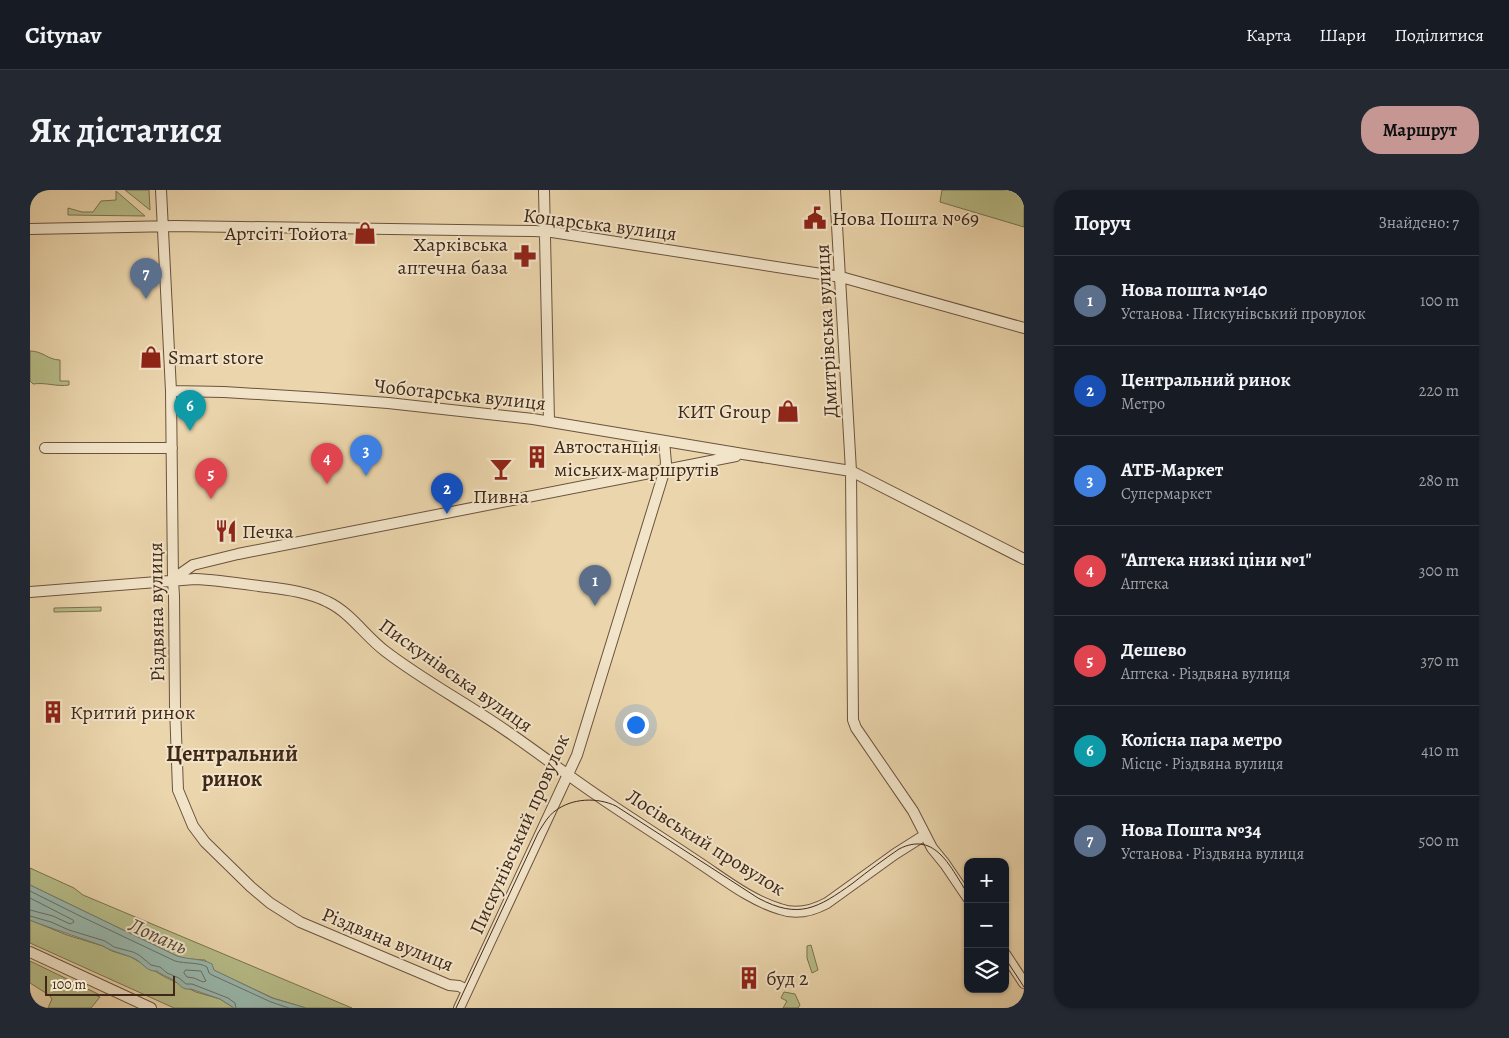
<!DOCTYPE html>
<html lang="uk">
<head>
<meta charset="utf-8">
<style>
	body { margin:0; font-family:Alegreya,serif; background:#242831; color:#f1f3f6 }
	.controls { position:absolute; right:15px; bottom:15px; display:grid; overflow:hidden; border-radius:10px; box-shadow:0 1px 4px #0004 }
	.controls button { width:45px; height:45px; display:grid; place-items:center; padding:0; border:0; border-bottom:1px solid #363941; background:#171b24; color:#f1f3f6; font:25px sans-serif }
	.scale { position:absolute; left:15px; bottom:12px; width:130px; box-sizing:border-box; padding-left:5px; border:2px solid #402819; border-top:0; font-size:14px; line-height:18px; white-space:nowrap; color:#402819; -webkit-text-stroke:4px #f2e4c9; paint-order:stroke }
	.you { position:absolute; left:605px; top:534px; width:18px; height:18px; margin:-12px; border:4px solid #fff; border-radius:50%; background:#1a73e8; box-shadow:0 0 0 8px #1a73e833 }
	.badge { display:grid; place-items:center; width:32px; height:32px; border-radius:50%; background:#c59692; color:#fff; font-size:16px; font-weight:700 }
	.pin { position:absolute; translate:-50% -41px; filter:drop-shadow(0 1px 2px #0008) }
	.pin::after { content:''; position:absolute; top:26px; width:18px; height:15px; background:inherit; clip-path:polygon(0 0,100% 0,50% 100%) }
	.list { margin:0; padding:0; list-style:none }
	h2 { display:flex; justify-content:space-between; align-items:center; height:65px; margin:0; padding:0 20px; font-size:21px }
	h2 small { font-size:16px; font-weight:400; color:#9ea1a6 }
	.list li { display:grid; grid-template-columns:32px 1fr auto; gap:15px; align-items:center; box-sizing:border-box; height:90px; padding:0 20px; border-top:1px solid #363941 }
	.list b { display:block; font-size:19px; white-space:nowrap }
	.list p { margin:0; font-size:16px; white-space:nowrap; color:#9ea1a6 }
	.list em { font-size:16px; font-style:normal; color:#9ea1a6 }
	.icon { flex:none; width:28px; height:28px; fill:none; stroke:currentColor; stroke-width:2; stroke-linecap:round; stroke-linejoin:round }
	.map { position:relative; flex:none; width:994px; height:818px; overflow:hidden; border-radius:20px }
	header { display:flex; align-items:center; gap:30px; box-sizing:border-box; height:70px; padding:0 25px; background:#171b24; border-bottom:1px solid #363941 }
	header strong { font-size:24px }
	nav { display:flex; gap:28px; margin-inline-start:auto; font-size:18px }
	.intro { display:flex; align-items:center; justify-content:space-between; box-sizing:border-box; height:120px; padding:0 30px }
	h1 { margin:0; font-size:35px }
	.button { padding:12px 22px; border-radius:20px; background:#c59692; color:#111; font-size:18px; font-weight:700 }
	main { display:flex; gap:30px; padding:0 30px }
	aside { flex:1; background:#171b24; border-radius:20px; box-shadow:0 1px 4px #0004 }
	.map>svg:first-child { display:block }
	.green { fill:#b7bd89; stroke:#7c7251 }
	.water { fill:#99b8ae; stroke:#757e72 }
	.lines { fill:none; stroke-linecap:round; stroke-linejoin:round }
	.shore { stroke:#6c7064; stroke-width:1 }
	.minor-casing { stroke:#6b533e; stroke-width:12 }
	.minor { stroke:#f2e4c9; stroke-width:10 }
	.tram { stroke:#402819; stroke-width:1 }
	.labels { text-anchor:middle; stroke-width:4; stroke-linejoin:round; paint-order:stroke }
	.poi-label { font-size:20px; fill:#402819; stroke:#f2e4c9; text-anchor:start }
	.street-label { font-size:20px; fill:#402819; stroke:#f2e4c9 }
	.water-label { font-size:21px; font-style:italic; fill:#564c3e; stroke:#f2e4c9 }
	.quarter-label { font-size:22px; font-weight:bold; fill:#402819; stroke:#f2e4c9 }
</style>
</head>
<body>
<header>
<strong>Citynav</strong>
<nav><a>Карта</a><a>Шари</a><a>Поділитися</a></nav>
</header>
<div class="intro"><h1>Як дістатися</h1><a class="button">Маршрут</a></div>
<main>
<div class="map">
<svg width="994" height="818" viewBox="0 0 994 818">
	<rect width="100%" height="100%" fill="#ebd5ac"/>
	<filter id="stains"><feTurbulence type="fractalNoise" baseFrequency=".004" numOctaves="4"/><feColorMatrix values="0 0 0 0 .2 0 0 0 0 .09 0 0 0 0 .02 0 0 0 .5 -.17"/></filter>
	<radialGradient id="worn" r=".72"><stop offset=".6" stop-color="#630" stop-opacity="0"/><stop offset="1" stop-color="#630" stop-opacity=".3"/></radialGradient>
	<!-- green -->
	<path class="green" d="M95,0H119L120,20Z
		M912,0H994V37L910,12Z
		M86,1L115,26L38,25V18L52,22H63L71,11L86,10Z
		M0,161C13,161 18,170 30,170V191H39V195C27,197 15,192 3,194L0,191Z
		M71,417V421L24,422V418Z
		M0,678L44,698L53,705L322,818H276L243,808L183,780L175,770L157,769L147,766L0,695Z
		M0,730L37,745L73,756L82,761L101,767L135,787L166,802L190,809L204,818H144L0,753Z
		M781,755L788,780L782,783L777,768V756Z
		M0,771L68,804L67,806L70,807L61,818H18L22,809L19,805L0,793Z
		M754,802L765,804L770,815L768,818H753L757,811L751,808Z"/>
	<!-- water -->
	<path class="water" d="M0,695L147,766C160,770 171,768 182,774L184,780L242,808L276,818H204L190,809L161,799C153,800 151,796 146,792C142,788 133,786 127,781C118,782 114,775 107,770C97,764 84,763 73,756L7,733L0,730Z"/>
	<g class="lines">
		<!-- shore -->
		<path class="shore" d="M0,701L48,725L145,771C156,774 169,772 177,777L179,783L182,785L241,812L259,818
			M0,708L43,730L44,732L40,734L23,726L0,720
			M0,726L21,732L39,740L75,751L84,757L103,762L109,765L121,775L130,777L137,783L149,788L156,794H162L198,808L205,813L206,818
			M156,780L171,781L176,791L173,792L164,788L157,787L154,783Z"/>
		<defs>
			<path id="minor" d="M131,0L141,201L143,390L144,406L145,516L148,600L163,636L175,652L221,697L240,713L270,732L419,795L429,796L437,800
				M514,0L519,231
				M805,0L821,281L823,530L826,538L883,621L902,658L915,674L938,708
				M0,39L145,36L504,41L522,42L811,87L994,138
				M141,201L194,202L292,208L358,213L503,229L713,264L821,281L994,369
				M15,258H142
				M143,389L163,375L208,364L706,266
				M0,402L165,389C186,390 207,393 229,396C252,399 277,401 298,412C321,423 335,446 355,461C394,491 438,514 478,542C510,564 541,588 574,610C605,631 637,651 668,672C694,689 720,710 750,719C766,725 782,721 797,713L865,664L895,645
				M0,762L121,818
				M975,764L994,793
				M429,818L547,565L635,279L636,273L634,251"/>
		</defs>
		<!-- minor casing -->
		<use href="#minor" class="minor-casing"/>
		<!-- minor -->
		<use href="#minor" class="minor"/>
		<!-- tram -->
		<path class="tram" d="M975,768L994,797
			M426,818L508,643C513,635 518,626 525,621C542,608 567,607 586,616L728,708C769,730 788,718 823,693C838,681 853,670 869,659C906,640 921,679 938,704"/>
	</g>
	<!-- icons -->
	<defs>
		<symbol id="civic-bare" viewBox="-9 -9 18 18"><path d="M-.6-6.5H3V-4.5H.6V-3L4-1V1h2V6H-6V1h2V-1L-.6-3ZM-1.2 2.5V6h2.4V2.5Z" fill="#8f2418" stroke="#f2e4c9" stroke-width="2.5" paint-order="stroke"/></symbol>
		<symbol id="shop-bare" viewBox="-9 -9 18 18"><path d="M-5-2.5h2.3a2.7 3.5 0 0 1 5.4 0H5L5.5 6h-11ZM-1.5-2.5h3a1.5 2.3 0 0 0-3 0Z" fill="#8f2418" stroke="#f2e4c9" stroke-width="2.5" paint-order="stroke"/></symbol>
		<symbol id="pharmacy-bare" viewBox="-9 -9 18 18"><path d="M-2-6h4v4h4v4h-4v4h-4v-4h-4v-4h4Z" fill="#8f2418" stroke="#f2e4c9" stroke-width="2.5" paint-order="stroke"/></symbol>
		<symbol id="building-bare" viewBox="-9 -9 18 18"><path d="M-4-6H4V6H1V3H-1V6H-4ZM-2.5-4.3h1.7v1.8h-1.7ZM.8-4.3h1.7v1.8H.8ZM-2.5-1h1.7V.8h-1.7ZM.8-1h1.7V.8H.8Z" fill="#8f2418" stroke="#f2e4c9" stroke-width="2.5" paint-order="stroke"/></symbol>
		<symbol id="bar-bare" viewBox="-9 -9 18 18"><path d="M-6-5H6L.8 .8V4.5H3.5V6h-7V4.5H-.8V.8Z" fill="#8f2418" stroke="#f2e4c9" stroke-width="2.5" paint-order="stroke"/></symbol>
		<symbol id="restaurant-bare" viewBox="-9 -9 18 18"><path d="M-5-6h1v4h1v-4h1v4h1v-4h1v5L-1.5 .5V6h-2V.5L-5-1ZM5-6V6H3V1.5H1.5Q1.5-4 5-6Z" fill="#8f2418" stroke="#f2e4c9" stroke-width="2.5" paint-order="stroke"/></symbol>
	</defs>
	<g fill-rule="evenodd">
		<use href="#civic-bare" x="769" y="12" width="32" height="32"/>
		<use href="#shop-bare" x="319" y="27" width="32" height="32"/>
		<use href="#pharmacy-bare" x="479" y="50" width="32" height="32"/>
		<use href="#shop-bare" x="105" y="151" width="32" height="32"/>
		<use href="#shop-bare" x="742" y="205" width="32" height="32"/>
		<use href="#building-bare" x="491" y="251" width="32" height="32"/>
		<use href="#bar-bare" x="455" y="263" width="32" height="32"/>
		<use href="#restaurant-bare" x="180" y="325" width="32" height="32"/>
		<use href="#building-bare" x="7" y="506" width="32" height="32"/>
		<use href="#building-bare" x="703" y="772" width="32" height="32"/>
	</g>
	<g class="labels">
		<!-- poi labels -->
		<g class="poi-label">
			<text x="802" y="35">Нова Пошта №69</text>
			<text x="318" y="50" text-anchor="end">Артсіті Тойота</text>
			<text x="478" y="61" text-anchor="end">Харківська<tspan x="478" dy="23">аптечна база</tspan></text>
			<text x="138" y="174">Smart store</text>
			<text x="741" y="228" text-anchor="end">КИТ Group</text>
			<text x="524" y="263">Автостанція<tspan x="524" dy="23">міських маршрутів</tspan></text>
			<text x="471" y="313" text-anchor="middle">Пивна</text>
			<text x="212" y="348">Печка</text>
			<text x="40" y="529">Критий ринок</text>
			<text x="736" y="795">буд 2</text>
		</g>
		<!-- street labels -->
		<g class="street-label">
			<text transform="translate(570 34) rotate(7)" y="7">Коцарська вулиця</text>
			<text transform="translate(796 141) rotate(-93)" y="7">Дмитрівська вулиця</text>
			<text transform="translate(430 204) rotate(6)" y="7">Чоботарська вулиця</text>
			<text transform="translate(126 422) rotate(-91)" y="7">Різдвяна вулиця</text>
			<text transform="translate(426 485) rotate(35)" y="7">Пискунівська вулиця</text>
			<text transform="translate(489 644) rotate(-66)" y="7">Пискунівський провулок</text>
			<text transform="translate(676 652) rotate(32)" y="7">Лосівський провулок</text>
			<text transform="translate(358 749) rotate(22)" y="7">Різдвяна вулиця</text>
		</g>
		<!-- water labels -->
		<g class="water-label">
			<text transform="translate(128 746) rotate(24)" y="7">Лопань</text>
		</g>
		<!-- quarter labels -->
		<g class="quarter-label">
			<text x="202" y="571">Центральний<tspan x="202" dy="25">ринок</tspan></text>
		</g>
	</g>
	<rect width="100%" height="100%" filter="url(#stains)"/>
	<rect width="100%" height="100%" fill="url(#worn)"/>
</svg>
<div class="controls">
<button>+</button>
<button>−</button>
<button><svg class="icon" aria-label="layers" viewBox="0 0 24 24"><path d="M12 4l9 5-9 5-9-5zM3 14l9 5 9-5"/></svg></button>
</div>
<div class="scale">100 m</div>
<div class="you"></div>
<div class="pin badge" style="left:565px;top:416px;background:#5c6f8a">1</div>
<div class="pin badge" style="left:417px;top:324px;background:#1a4fb4">2</div>
<div class="pin badge" style="left:336px;top:286px;background:#3f7fe0">3</div>
<div class="pin badge" style="left:297px;top:294px;background:#e0444e">4</div>
<div class="pin badge" style="left:181px;top:309px;background:#e0444e">5</div>
<div class="pin badge" style="left:160px;top:241px;background:#0f9aa8">6</div>
<div class="pin badge" style="left:116px;top:109px;background:#5c6f8a">7</div>
</div>
<aside>
<h2>Поруч<small>Знайдено: 7</small></h2>
<ul class="list">
<li><span class="badge" style="background:#5c6f8a">1</span><div><b>Нова пошта №140</b><p>Установа · Пискунівський провулок</p></div><em>100 m</em></li>
<li><span class="badge" style="background:#1a4fb4">2</span><div><b>Центральний ринок</b><p>Метро</p></div><em>220 m</em></li>
<li><span class="badge" style="background:#3f7fe0">3</span><div><b>АТБ-Маркет</b><p>Супермаркет</p></div><em>280 m</em></li>
<li><span class="badge" style="background:#e0444e">4</span><div><b>&quot;Аптека низкі ціни №1&quot;</b><p>Аптека</p></div><em>300 m</em></li>
<li><span class="badge" style="background:#e0444e">5</span><div><b>Дешево</b><p>Аптека · Різдвяна вулиця</p></div><em>370 m</em></li>
<li><span class="badge" style="background:#0f9aa8">6</span><div><b>Колісна пара метро</b><p>Місце · Різдвяна вулиця</p></div><em>410 m</em></li>
<li><span class="badge" style="background:#5c6f8a">7</span><div><b>Нова Пошта №34</b><p>Установа · Різдвяна вулиця</p></div><em>500 m</em></li>
</ul>
</aside>
</main>
</body>
</html>
